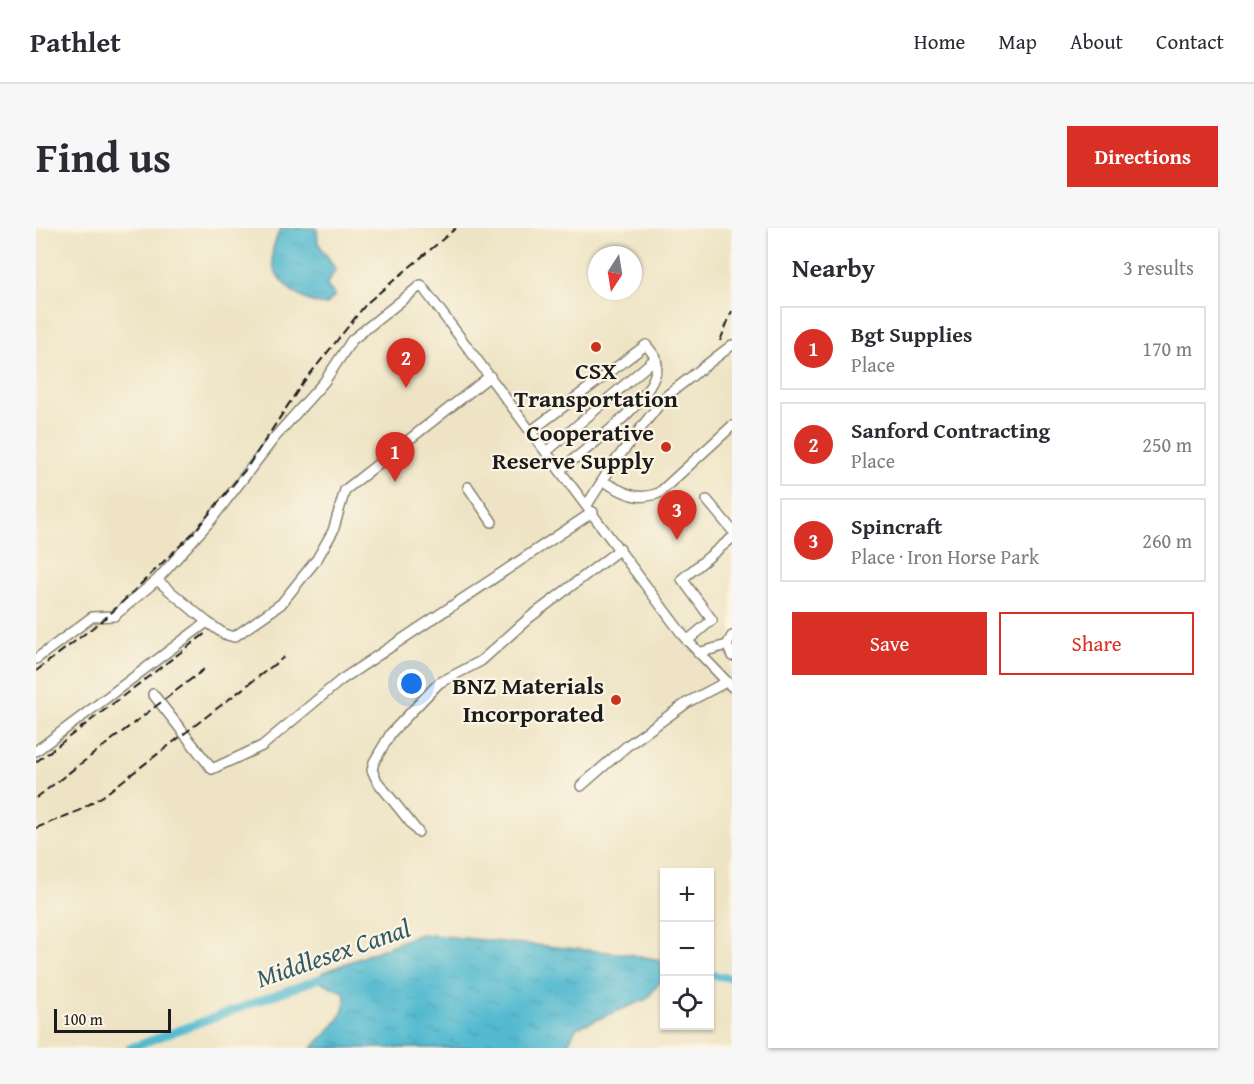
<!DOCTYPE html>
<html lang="en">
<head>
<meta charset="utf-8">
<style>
	body { margin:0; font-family:"Gentium Book Plus",serif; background:#f7f7f7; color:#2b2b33 }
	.controls { position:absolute; right:18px; bottom:18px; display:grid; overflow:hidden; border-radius:0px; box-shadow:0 2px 4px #0004 }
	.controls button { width:54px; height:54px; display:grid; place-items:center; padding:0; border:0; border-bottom:2px solid #e1e1e2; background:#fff; color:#2b2b33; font:30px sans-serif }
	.compass { position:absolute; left:552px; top:18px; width:54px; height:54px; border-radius:50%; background:#fff; box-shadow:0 2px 4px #0004; rotate:192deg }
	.scale { position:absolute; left:18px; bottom:15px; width:117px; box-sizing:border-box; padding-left:6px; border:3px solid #1c1c1c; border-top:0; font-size:16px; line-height:21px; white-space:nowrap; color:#1c1c1c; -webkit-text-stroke:4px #fcf5e5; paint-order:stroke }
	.you { position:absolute; left:376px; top:456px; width:21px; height:21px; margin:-15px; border:4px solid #fff; border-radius:50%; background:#1a73e8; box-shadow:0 0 0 9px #1a73e833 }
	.badge { display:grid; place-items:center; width:39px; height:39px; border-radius:50%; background:#d93025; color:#fff; font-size:20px; font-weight:700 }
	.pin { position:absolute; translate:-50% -50px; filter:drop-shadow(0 2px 3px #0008) }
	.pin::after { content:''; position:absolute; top:32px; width:21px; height:18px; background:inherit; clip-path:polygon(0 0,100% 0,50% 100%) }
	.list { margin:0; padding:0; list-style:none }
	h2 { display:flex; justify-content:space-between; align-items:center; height:78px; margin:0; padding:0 24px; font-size:26px }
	h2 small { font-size:20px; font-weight:400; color:#7c7c81 }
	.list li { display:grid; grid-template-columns:39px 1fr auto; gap:18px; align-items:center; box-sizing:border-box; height:84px; margin:0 12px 12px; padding:0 12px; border:2px solid #e1e1e2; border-radius:0px }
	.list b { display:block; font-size:22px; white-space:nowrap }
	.list p { margin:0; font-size:20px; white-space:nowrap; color:#7c7c81 }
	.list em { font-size:20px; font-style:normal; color:#7c7c81 }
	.actions { display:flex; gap:12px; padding:18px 24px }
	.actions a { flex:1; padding:14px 0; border:2px solid #d93025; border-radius:0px; text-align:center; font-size:21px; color:#d93025 }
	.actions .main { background:#d93025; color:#fff }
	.icon { flex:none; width:33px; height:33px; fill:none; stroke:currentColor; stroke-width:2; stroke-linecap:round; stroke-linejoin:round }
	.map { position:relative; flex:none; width:696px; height:820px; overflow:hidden; border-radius:0px }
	header { display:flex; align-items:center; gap:36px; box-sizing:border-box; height:84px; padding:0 30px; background:#fff; border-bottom:2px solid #e1e1e2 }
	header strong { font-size:28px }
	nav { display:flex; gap:33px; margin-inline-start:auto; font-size:21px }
	.intro { display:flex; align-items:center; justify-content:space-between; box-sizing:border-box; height:144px; padding:0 36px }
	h1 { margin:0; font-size:42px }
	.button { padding:15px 27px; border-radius:0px; background:#d93025; color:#fff; font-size:21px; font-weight:700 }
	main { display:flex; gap:36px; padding:0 36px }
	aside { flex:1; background:#fff; border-radius:0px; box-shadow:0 2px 4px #0004 }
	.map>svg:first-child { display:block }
	.water { fill:url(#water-ripples); stroke:#376b76; stroke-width:1.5 }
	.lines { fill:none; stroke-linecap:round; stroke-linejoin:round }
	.canal { stroke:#52bad0; stroke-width:8 }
	.minor-casing { stroke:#858070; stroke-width:12 }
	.minor { stroke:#fff; stroke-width:9 }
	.rail { stroke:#1c1c1c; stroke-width:2; stroke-dasharray:9 4.5; stroke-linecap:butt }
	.poi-dot { fill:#c8321e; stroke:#fcf5e5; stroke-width:2 }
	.labels { text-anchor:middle; stroke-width:4.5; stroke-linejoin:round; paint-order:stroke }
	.poi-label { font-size:24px; font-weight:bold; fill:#1c1c1c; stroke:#fcf5e5; text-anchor:end }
	.water-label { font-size:26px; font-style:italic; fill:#325b64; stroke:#fcf5e5 }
</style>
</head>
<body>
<header>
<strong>Pathlet</strong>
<nav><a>Home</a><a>Map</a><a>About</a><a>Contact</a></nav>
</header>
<div class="intro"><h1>Find us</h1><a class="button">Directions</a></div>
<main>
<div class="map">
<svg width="696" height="820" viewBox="0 0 696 820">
	<defs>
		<pattern id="water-ripples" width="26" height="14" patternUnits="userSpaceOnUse" patternTransform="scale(1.5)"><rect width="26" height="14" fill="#52bad0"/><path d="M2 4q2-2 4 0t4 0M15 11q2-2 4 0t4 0" fill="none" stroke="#479fb2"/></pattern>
	</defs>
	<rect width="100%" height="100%" fill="#fcf5e5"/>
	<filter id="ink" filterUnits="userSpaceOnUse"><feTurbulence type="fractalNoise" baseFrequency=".0167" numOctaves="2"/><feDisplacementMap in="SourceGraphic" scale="12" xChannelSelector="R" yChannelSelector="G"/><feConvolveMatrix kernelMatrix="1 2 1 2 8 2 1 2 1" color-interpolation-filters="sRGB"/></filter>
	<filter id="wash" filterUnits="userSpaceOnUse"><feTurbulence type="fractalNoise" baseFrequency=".008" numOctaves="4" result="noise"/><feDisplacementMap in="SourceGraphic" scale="24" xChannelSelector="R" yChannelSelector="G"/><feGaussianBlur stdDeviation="1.35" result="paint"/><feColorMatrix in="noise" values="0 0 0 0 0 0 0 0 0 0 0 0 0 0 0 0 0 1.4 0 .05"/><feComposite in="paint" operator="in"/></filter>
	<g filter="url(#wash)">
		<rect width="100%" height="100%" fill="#eee4c5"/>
		<!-- water -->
		<path class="water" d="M245,0H281L282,15L300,41L290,57L299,67L290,77C266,75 236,53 236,28C236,18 241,8 245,0Z
			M384,706L591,726L624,732L626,751L611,771L540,800L530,820H276C291,805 314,787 308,764L279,752L286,745Z"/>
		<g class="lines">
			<!-- canal -->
			<path class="canal" d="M614,739L628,741
				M674,747L696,750
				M94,820L288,749"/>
		</g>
	</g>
	<g filter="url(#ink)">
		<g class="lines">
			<defs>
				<path id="minor" d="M495,203L610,117C615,123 621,129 621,137C620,172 550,221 524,242
					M510,224L620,130
					M566,253C588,264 599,274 623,265L696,198
					M432,259L456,294
					M671,272L696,302
					M551,277L577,236L629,169L696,117
					M121,352L171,394
					M696,408L691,417L696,428
					M651,413L676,392L646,351L696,310
					M662,425L691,417
					M0,431L56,389L78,388L121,352L175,292L239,209L288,154L316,112L385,57L649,410L696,459
					M117,466L176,541L226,518L305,452L557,284
					M0,523L171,394L188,406L198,409L245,376L281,331L297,303L309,262L454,148
					M545,558L592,517L652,474L690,454
					M382,604L341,553L336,542L338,534L355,505L403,455L445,433L493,390L584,321"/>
			</defs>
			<!-- minor casing -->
			<use href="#minor" class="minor-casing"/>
			<!-- minor -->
			<use href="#minor" class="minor"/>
			<!-- rail -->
			<path class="rail" d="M684,113L696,83
				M0,443L72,388L159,303L210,241L266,156L331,75L420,0
				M0,534L170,405
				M0,570L171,439
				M0,600L42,583L67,568L248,429"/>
		</g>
	</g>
	<!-- markers -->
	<g class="poi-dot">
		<circle cx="560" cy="119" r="6"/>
		<circle cx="630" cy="219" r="6"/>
		<circle cx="580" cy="472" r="6"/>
	</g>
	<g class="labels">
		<!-- poi labels -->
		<g class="poi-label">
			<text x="560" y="151" text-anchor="middle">CSX<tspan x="560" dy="28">Transportation</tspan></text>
			<text x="618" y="213">Cooperative<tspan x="618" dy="28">Reserve Supply</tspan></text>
			<text x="568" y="466">BNZ Materials<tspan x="568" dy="28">Incorporated</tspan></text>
		</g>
		<!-- water labels -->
		<g class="water-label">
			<text transform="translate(297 725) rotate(-19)" y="9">Middlesex Canal</text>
		</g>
	</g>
</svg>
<div class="controls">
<button>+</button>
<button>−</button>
<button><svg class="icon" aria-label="locate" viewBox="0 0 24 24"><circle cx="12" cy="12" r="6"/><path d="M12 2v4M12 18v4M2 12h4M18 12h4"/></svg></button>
</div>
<svg class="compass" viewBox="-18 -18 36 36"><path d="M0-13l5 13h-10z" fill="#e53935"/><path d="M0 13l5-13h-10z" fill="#7c7c81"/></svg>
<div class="scale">100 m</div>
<div class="you"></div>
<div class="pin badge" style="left:359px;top:254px">1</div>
<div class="pin badge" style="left:370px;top:160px">2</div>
<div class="pin badge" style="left:641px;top:312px">3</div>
</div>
<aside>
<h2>Nearby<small>3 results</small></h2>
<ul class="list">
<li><span class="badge">1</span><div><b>Bgt Supplies</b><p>Place</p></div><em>170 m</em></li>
<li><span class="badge">2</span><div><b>Sanford Contracting</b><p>Place</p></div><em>250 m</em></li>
<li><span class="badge">3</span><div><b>Spincraft</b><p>Place · Iron Horse Park</p></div><em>260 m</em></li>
</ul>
<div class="actions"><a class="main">Save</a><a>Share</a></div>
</aside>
</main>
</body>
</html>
